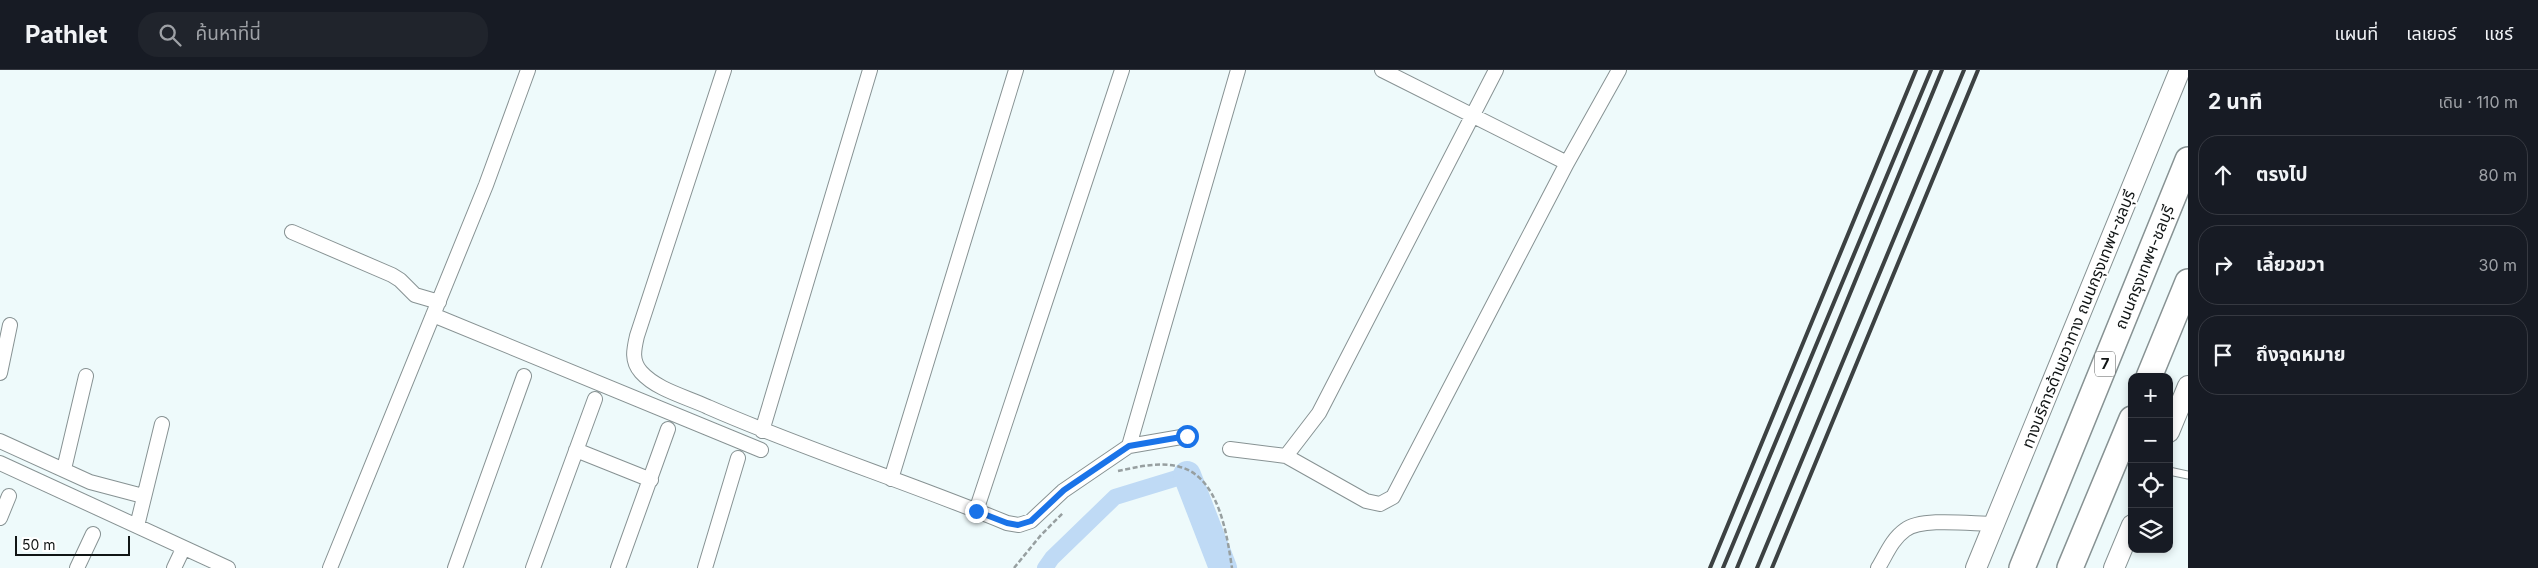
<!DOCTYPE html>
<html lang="th">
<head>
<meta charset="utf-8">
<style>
	body { margin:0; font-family:Inter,"Noto Sans Thai",sans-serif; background:#20242c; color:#f1f3f6 }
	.controls { position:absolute; right:15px; bottom:15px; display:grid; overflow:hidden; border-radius:10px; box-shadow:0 2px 8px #0003 }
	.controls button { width:45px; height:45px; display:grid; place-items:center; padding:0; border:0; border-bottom:1px solid #363941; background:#171b24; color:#f1f3f6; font:25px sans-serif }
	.scale { position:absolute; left:15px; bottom:12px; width:115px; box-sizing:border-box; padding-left:5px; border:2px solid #111515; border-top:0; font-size:14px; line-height:18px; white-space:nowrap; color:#111515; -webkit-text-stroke:4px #fff; paint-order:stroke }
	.stop { position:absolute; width:15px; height:15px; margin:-11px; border:4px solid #1a73e8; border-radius:50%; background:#fff }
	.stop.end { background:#1a73e8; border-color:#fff; box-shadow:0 1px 5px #0008 }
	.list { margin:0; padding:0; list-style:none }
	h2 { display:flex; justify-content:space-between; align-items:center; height:65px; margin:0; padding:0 20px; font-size:21px }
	h2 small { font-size:16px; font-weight:400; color:#9ea1a6 }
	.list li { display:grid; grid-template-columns:32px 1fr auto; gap:15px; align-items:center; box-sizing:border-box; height:80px; margin:0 10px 10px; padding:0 10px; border:1px solid #363941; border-radius:20px }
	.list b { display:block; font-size:19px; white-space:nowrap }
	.list em { font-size:16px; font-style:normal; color:#9ea1a6 }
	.icon { flex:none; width:28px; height:28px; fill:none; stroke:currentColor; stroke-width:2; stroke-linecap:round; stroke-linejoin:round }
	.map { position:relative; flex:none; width:2188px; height:498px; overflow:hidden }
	header { display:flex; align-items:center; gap:30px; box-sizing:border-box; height:70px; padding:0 25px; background:#171b24; border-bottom:1px solid #363941 }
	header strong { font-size:24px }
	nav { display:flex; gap:28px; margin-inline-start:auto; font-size:18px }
	.search { width:350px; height:45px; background:#20242c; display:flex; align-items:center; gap:12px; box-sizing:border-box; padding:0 18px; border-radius:20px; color:#9ea1a6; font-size:19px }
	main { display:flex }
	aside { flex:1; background:#171b24 }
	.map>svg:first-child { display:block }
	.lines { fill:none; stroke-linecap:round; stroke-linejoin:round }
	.canal { stroke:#bfdaf5; stroke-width:16 }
	.river { stroke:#bfdaf5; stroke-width:28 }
	.lane-casing { stroke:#879293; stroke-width:9 }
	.street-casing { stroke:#879293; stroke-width:16 }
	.secondary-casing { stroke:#879293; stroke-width:22 }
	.highway-casing { stroke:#879293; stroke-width:28 }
	.path { stroke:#979fa0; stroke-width:2.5; stroke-dasharray:5 2.5; stroke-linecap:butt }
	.lane { stroke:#fff; stroke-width:7 }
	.street { stroke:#fff; stroke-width:14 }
	.secondary { stroke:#fff; stroke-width:20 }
	.highway { stroke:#fff; stroke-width:25 }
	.rail { stroke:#3c4142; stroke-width:4 }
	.route { stroke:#1a73e8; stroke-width:6 }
	.labels { text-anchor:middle; stroke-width:4; stroke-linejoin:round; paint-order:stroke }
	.shield { fill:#fff; stroke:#585b5b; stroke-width:1 }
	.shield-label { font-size:15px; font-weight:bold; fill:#111515 }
	.street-label { font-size:16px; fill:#111515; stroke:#fff }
</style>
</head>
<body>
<header>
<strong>Pathlet</strong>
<div class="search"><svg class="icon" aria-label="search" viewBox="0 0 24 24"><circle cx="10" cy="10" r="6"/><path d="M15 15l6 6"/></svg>ค้นหาที่นี่</div>
<nav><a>แผนที่</a><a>เลเยอร์</a><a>แชร์</a></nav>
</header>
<main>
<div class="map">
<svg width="2188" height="498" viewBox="0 0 2188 498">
	<rect width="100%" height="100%" fill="#eefafb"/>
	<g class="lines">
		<!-- canal -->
		<path class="canal" d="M1045,498L1052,488L1115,427L1187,405"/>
		<!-- river -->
		<path class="river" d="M1187,405L1223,498"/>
		<defs>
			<path id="lane" d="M2169,401L2188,405"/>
			<path id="street" d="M724,0L637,266C634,279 631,291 641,302C657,320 687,327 708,337C806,380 908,412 1007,453L1019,455L1031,451L1063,421L1129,376L1187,366
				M1382,0L1567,93
				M292,162L392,205L400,210L415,225L439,232
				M433,245L761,380
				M0,303L10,255
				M762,361L870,0
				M0,371L90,412L143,426
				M1129,376L1238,0
				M1230,379L1286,386L1366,431L1380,434L1393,427L1567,93L1619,0
				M576,380L651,410
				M1286,386L1319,343L1496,0
				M0,393L228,498
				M64,399L86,306
				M891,409L1016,0
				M976,441L1122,0
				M0,448L9,426
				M137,456L162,354
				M77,498L93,464
				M174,498L183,479
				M330,498L486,115L528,0
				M455,498L524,306
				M533,498L595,329
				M618,498L668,359
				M705,498L738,388
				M1878,498C1886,485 1892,469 1905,460C1922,447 1972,454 1994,454"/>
			<path id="secondary" d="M2169,362L2188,316
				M1976,498L2180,0
				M2114,498L2132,455"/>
			<path id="highway" d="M2149,307L2188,212
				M2022,498L2188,90
				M2070,498L2132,349"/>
		</defs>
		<!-- lane casing -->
		<use href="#lane" class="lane-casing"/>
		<!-- street casing -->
		<use href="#street" class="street-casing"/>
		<!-- secondary casing -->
		<use href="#secondary" class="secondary-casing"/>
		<!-- highway casing -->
		<use href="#highway" class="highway-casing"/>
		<!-- path -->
		<path class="path" d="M1118,401C1137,397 1161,391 1180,397C1219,407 1227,465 1232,498
			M1014,498L1041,465L1063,443"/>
		<!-- lane -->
		<use href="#lane" class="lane"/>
		<!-- street -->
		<use href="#street" class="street"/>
		<!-- secondary -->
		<use href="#secondary" class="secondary"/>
		<!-- highway -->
		<use href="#highway" class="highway"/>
		<!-- rail -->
		<path class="rail" d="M1710,498L1916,0
			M1723,498L1931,0
			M1737,498L1942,0
			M1757,498L1964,0
			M1772,498L1978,0"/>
	</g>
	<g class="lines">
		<!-- route -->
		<path class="route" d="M976,441L1007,453L1018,455L1031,451L1064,420L1129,376L1187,366"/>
	</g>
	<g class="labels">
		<!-- shield labels -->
		<rect class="shield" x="2095" y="281.5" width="20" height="25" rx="4"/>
		<g class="shield-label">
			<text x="2105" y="299">7</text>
		</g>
		<!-- street labels -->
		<g class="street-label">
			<text transform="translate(2144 197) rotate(-68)" y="6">ถนนกรุงเทพฯ-ชลบุรี</text>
			<text transform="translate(2078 249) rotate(-68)" y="6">ทางบริการด้านขวาทาง ถนนกรุงเทพฯ-ชลบุรี</text>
		</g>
	</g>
</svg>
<div class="controls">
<button>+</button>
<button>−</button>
<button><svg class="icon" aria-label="locate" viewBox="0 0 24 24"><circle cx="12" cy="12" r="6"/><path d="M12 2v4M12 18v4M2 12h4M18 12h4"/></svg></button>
<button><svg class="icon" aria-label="layers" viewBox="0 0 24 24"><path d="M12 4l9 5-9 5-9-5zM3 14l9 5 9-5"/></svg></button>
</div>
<div class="scale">50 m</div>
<div class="stop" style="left:1187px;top:366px"></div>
<div class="stop end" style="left:976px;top:441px"></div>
</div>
<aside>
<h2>2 นาที<small>เดิน · 110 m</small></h2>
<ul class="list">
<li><svg class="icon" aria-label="ahead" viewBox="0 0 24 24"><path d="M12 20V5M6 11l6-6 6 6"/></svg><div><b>ตรงไป</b></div><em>80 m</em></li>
<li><svg class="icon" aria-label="right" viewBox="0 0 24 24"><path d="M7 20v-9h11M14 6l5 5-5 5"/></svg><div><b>เลี้ยวขวา</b></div><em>30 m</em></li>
<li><svg class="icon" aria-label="arrive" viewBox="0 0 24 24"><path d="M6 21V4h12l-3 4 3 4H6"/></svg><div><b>ถึงจุดหมาย</b></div></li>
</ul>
</aside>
</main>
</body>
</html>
